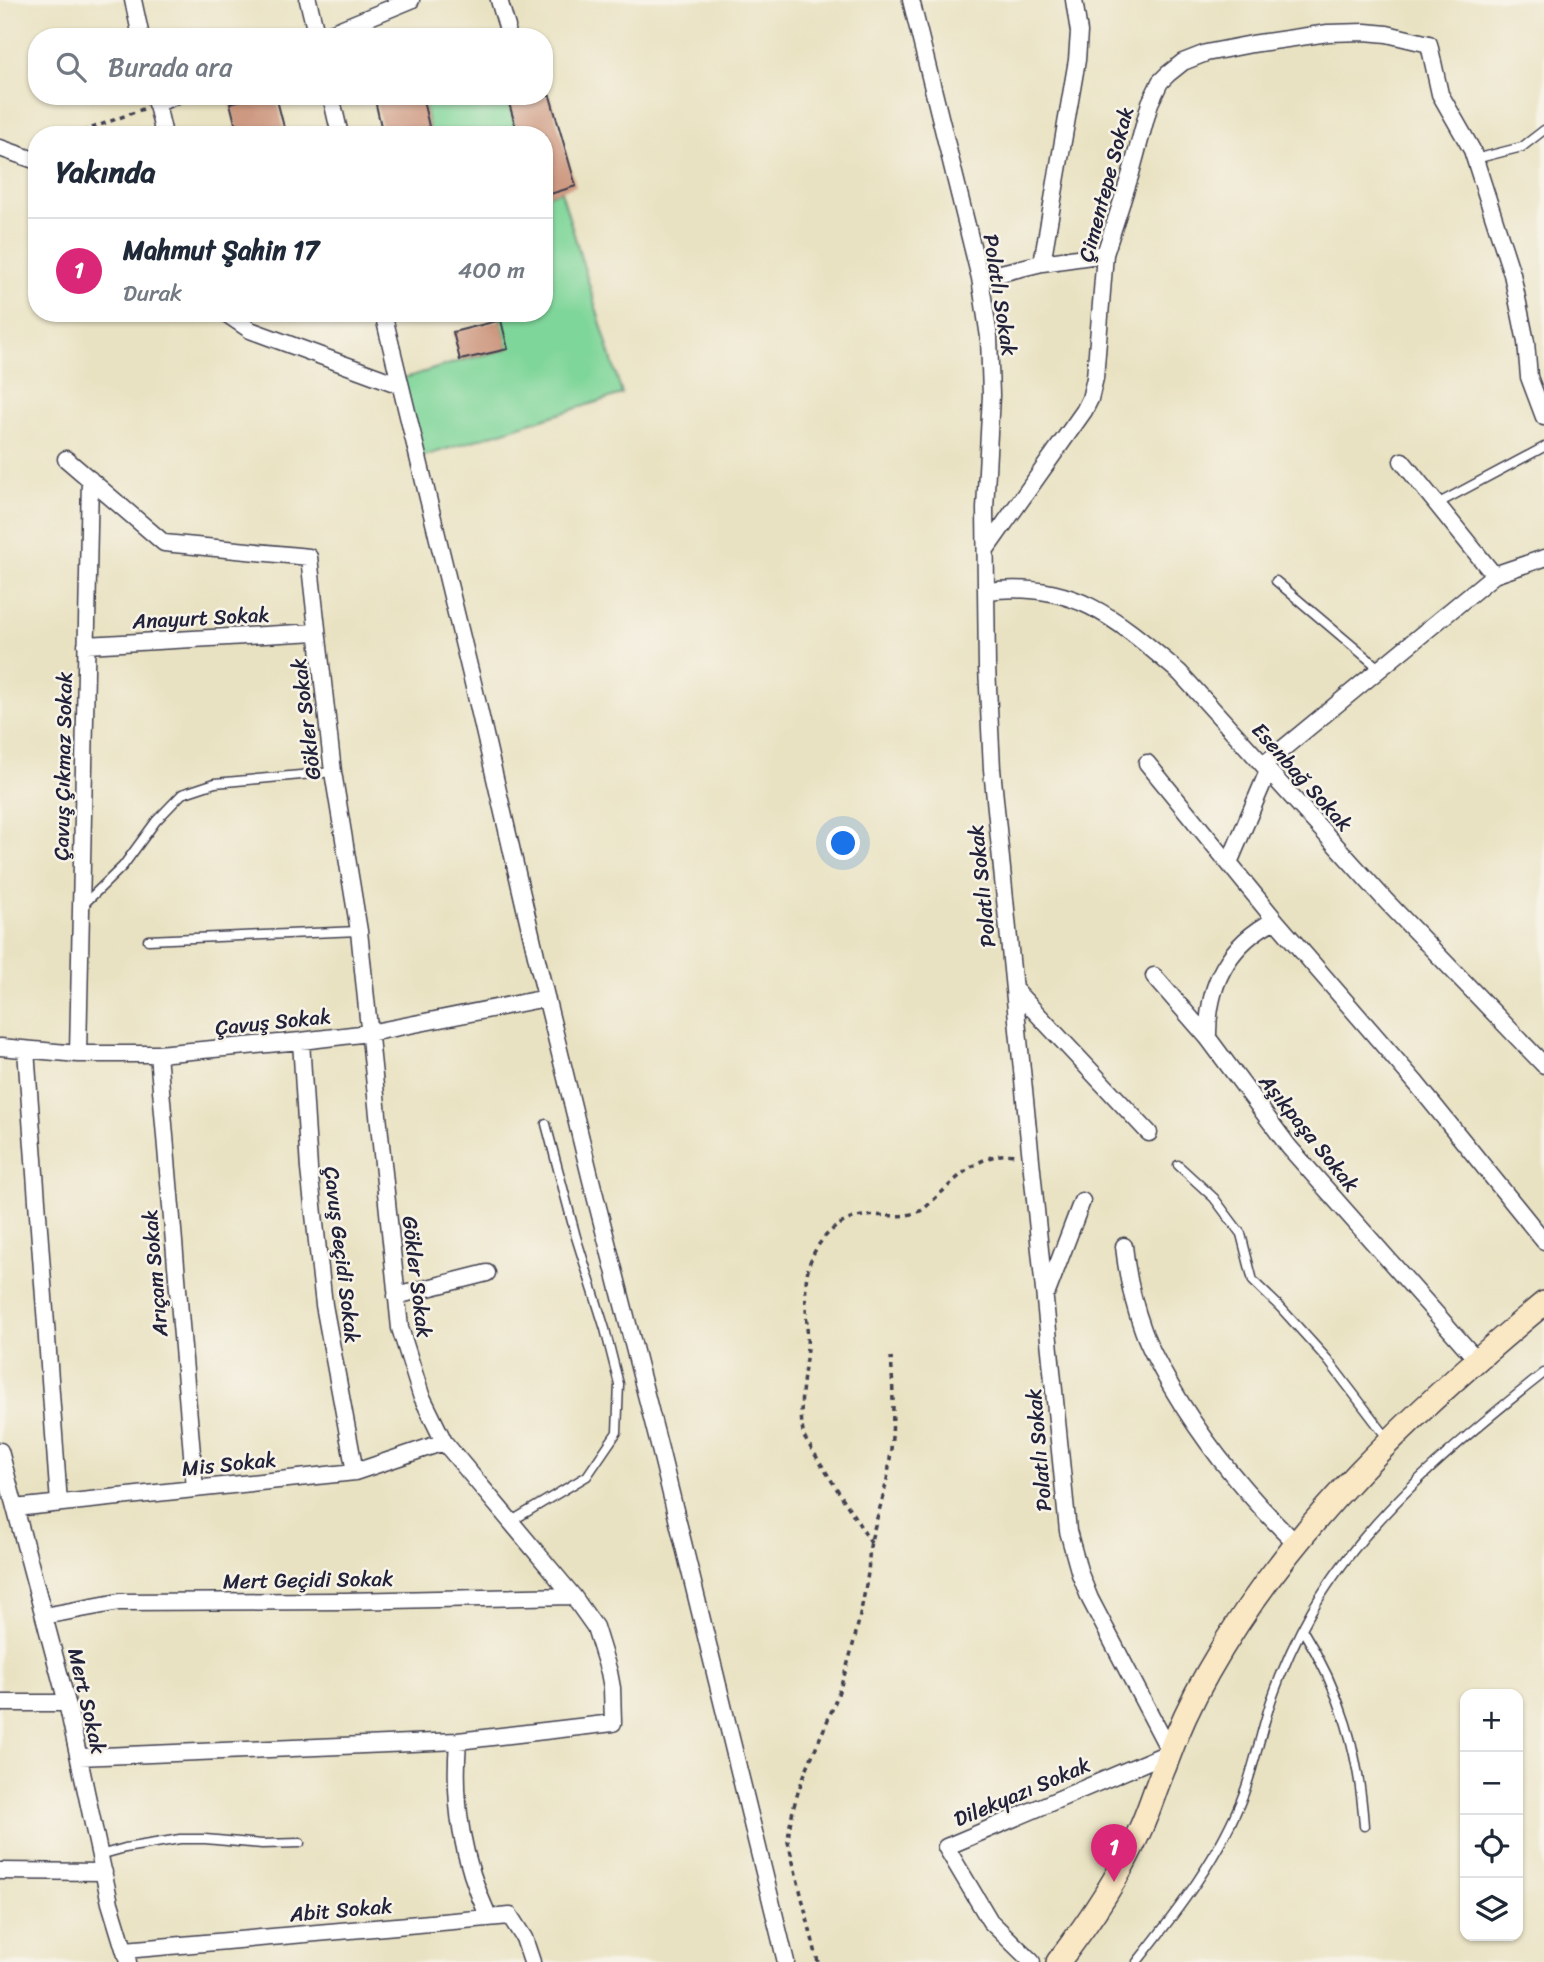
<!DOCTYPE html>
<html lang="tr">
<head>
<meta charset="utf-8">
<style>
	body { margin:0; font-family:Sriracha,sans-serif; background:#f6f6f7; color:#1f2937 }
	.controls { position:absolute; right:21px; bottom:21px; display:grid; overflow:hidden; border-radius:14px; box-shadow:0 2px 5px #0004 }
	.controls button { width:63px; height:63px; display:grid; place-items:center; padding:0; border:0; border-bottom:2px solid #e0e1e3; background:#fff; color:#1f2937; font:35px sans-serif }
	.you { position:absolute; left:844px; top:844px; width:24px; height:24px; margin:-18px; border:5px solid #fff; border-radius:50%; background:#1a73e8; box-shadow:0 0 0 10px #1a73e833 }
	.badge { display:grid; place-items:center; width:46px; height:46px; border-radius:50%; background:#db2777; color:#fff; font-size:23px; font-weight:700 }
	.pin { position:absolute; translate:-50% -58px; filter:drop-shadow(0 2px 4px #0008) }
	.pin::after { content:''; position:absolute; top:37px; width:24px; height:21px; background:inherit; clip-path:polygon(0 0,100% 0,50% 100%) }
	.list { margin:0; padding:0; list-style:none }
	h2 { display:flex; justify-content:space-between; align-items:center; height:91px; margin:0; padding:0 28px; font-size:30px }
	h2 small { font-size:23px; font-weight:400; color:#747a83 }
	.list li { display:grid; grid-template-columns:46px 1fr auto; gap:21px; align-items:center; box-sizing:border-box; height:105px; padding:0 28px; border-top:2px solid #e0e1e3 }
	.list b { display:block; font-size:26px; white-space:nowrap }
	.list p { margin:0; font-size:23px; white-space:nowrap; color:#747a83 }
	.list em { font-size:23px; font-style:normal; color:#747a83 }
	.icon { flex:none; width:38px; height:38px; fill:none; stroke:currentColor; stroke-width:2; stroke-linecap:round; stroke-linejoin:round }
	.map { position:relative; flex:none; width:1544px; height:1962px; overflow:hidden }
	.search { position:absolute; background:#fff; box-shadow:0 2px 5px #0004; left:28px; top:28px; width:525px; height:77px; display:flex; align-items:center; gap:18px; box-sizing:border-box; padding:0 24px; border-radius:28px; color:#747a83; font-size:26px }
	.panel { position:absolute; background:#fff; box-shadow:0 2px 5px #0004; left:28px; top:126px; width:525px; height:196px; border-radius:28px }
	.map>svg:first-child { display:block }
	.green { fill:#7fd69a; stroke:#507c6a; stroke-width:2 }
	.building { fill:#ce9981 }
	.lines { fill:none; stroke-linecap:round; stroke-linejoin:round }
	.lane-casing { stroke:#403f4f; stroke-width:11 }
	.street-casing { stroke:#403f4f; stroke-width:19 }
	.secondary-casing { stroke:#403f4f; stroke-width:26 }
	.path { stroke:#403f4f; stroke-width:3.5; stroke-dasharray:5 5; stroke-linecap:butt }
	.lane { stroke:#fff; stroke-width:8 }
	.street { stroke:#fff; stroke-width:16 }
	.secondary { stroke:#fae7c3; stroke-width:23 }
	.labels { text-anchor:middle; stroke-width:5; stroke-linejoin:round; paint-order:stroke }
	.street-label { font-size:21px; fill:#22223b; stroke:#f7f3e8 }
</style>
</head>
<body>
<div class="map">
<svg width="1544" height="1962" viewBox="0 0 1544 1962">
	<rect width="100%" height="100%" fill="#f7f3e8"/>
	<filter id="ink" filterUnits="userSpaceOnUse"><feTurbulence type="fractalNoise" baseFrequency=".0143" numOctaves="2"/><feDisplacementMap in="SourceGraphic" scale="14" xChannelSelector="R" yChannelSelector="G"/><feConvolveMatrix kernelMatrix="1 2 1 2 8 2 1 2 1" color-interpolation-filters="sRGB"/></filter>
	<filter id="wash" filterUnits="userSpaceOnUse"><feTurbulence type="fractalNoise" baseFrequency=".00686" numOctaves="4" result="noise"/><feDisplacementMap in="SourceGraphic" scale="28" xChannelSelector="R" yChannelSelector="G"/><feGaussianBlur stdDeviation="1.57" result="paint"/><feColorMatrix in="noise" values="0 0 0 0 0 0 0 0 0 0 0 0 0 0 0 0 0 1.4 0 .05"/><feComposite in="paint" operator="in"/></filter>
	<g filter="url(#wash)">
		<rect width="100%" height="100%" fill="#e9e2c2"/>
		<!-- green -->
		<path class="green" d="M422,96H507L518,135H431Z
			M561,191L622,394L418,458L398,380L460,361L508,349L499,313H544V196Z"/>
		<g id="blocks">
			<!-- building -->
			<path class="building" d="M258,96H276L286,135H238L230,103Z
				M374,96H422L431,135H383Z
				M507,96H550L576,186L544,196V135H518Z
				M501,320L508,349L460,360L453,332Z"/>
		</g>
	</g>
	<g filter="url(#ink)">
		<use href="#blocks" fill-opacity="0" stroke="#403f4f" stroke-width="2"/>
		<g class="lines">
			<defs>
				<path id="lane" d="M1475,159L1522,147L1544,130
					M1437,504L1544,447
					M1276,581L1380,669
					M83,905L123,866L156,821L182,794L215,783L333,772
					M148,940L359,931
					M1178,1165L1214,1198L1241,1234L1253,1281L1280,1307L1327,1359L1388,1439
					M510,1522L587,1476L617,1432L619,1384L605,1329L576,1237L546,1124
					M1302,1629C1341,1692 1359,1752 1364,1826
					M100,1855L125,1848L180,1839H205L262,1844L300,1843
					M1137,1962C1179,1909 1220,1856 1244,1793C1255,1763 1261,1732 1271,1701C1282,1670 1296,1638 1312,1610C1367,1516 1460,1439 1544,1373"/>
				<path id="street" d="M133,0L141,37
					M308,0L317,37
					M499,0L507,27
					M911,0L980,278L989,337L991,395L985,509L987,667L992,769L1068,1531L1080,1574L1090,1599L1170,1752L946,1847L990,1921L1032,1962
					M321,37L411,0
					M155,96L164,135
					M331,96L340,135
					M156,104L175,96
					M0,148L37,161
					M1042,263L1077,60L1079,32L1074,0
					M980,278L1042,263L1105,254
					M225,313L250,330L400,385
					M383,313L473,683L538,964L591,1180L660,1449L786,1962
					M66,459L164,543L309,557L333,772L359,931L400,1328L421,1395L444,1442L573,1596L595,1627L609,1672L612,1688L613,1723L458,1741L79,1757
					M1402,461L1494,575
					M987,548L1084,411L1090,399L1095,378L1105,254L1131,173L1150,103L1160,82L1168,74L1183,62L1206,53L1252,44L1328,33L1365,32L1387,34L1429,44L1440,94L1472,150L1512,274L1526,342L1529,377L1544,417
					M987,591C1075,580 1118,620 1180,673L1387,902L1544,1065
					M86,645L317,632
					M1147,763L1275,920L1416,1083L1544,1241
					M1263,765L1494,575L1544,558
					M1229,863L1268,771
					M1275,920C1228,944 1207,985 1208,1038L1289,1147L1477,1360
					M1154,976L1208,1038
					M1014,989L1149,1133
					M301,1041L309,1169L324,1305L355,1472
					M0,1047L78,1054H158L301,1041L369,1033L546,998
					M26,1050L59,1503
					M78,1054L90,479
					M158,1054L195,1489
					M1124,1246C1127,1275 1133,1303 1143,1330C1150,1350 1161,1369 1172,1388C1206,1446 1247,1496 1296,1543
					M1048,1290L1082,1201
					M396,1296L487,1273
					M0,1451L67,1703L110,1903L128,1962
					M15,1508L355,1472L444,1442
					M44,1616L119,1602L345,1601L573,1596
					M0,1703H67
					M458,1741C453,1806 462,1859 489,1918
					M0,1871L104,1872
					M125,1950L510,1916L524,1938L532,1962"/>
				<path id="secondary" d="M1058,1962C1090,1921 1118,1879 1139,1832C1149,1811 1155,1789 1164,1768C1176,1735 1190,1703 1208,1672C1290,1526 1416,1409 1544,1303"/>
			</defs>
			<!-- lane casing -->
			<use href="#lane" class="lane-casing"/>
			<!-- street casing -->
			<use href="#street" class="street-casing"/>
			<!-- secondary casing -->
			<use href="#secondary" class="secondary-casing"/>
			<!-- path -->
			<path class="path" d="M73,135L143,109
				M871,1543L804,1437C797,1406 805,1378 807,1347C809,1319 801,1289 810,1262C816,1245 828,1230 844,1222C869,1208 899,1223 922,1210C929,1205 935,1198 942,1192C962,1173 985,1151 1015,1155
				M818,1962L788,1842C792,1783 825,1737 842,1682C854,1646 862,1609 868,1573C869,1562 869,1551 871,1541C876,1519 884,1497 888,1474C894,1435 894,1396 891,1357"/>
			<!-- lane -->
			<use href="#lane" class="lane"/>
			<!-- street -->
			<use href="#street" class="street"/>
			<!-- secondary -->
			<use href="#secondary" class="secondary"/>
		</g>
	</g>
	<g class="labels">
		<!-- street labels -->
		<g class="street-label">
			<text transform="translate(1106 184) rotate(-75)" y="7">Çimentepe Sokak</text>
			<text transform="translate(1000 295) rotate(81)" y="7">Polatlı Sokak</text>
			<text transform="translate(201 618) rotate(-3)" y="7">Anayurt Sokak</text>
			<text transform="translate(306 719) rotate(-97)" y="7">Gökler Sokak</text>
			<text transform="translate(63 766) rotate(-89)" y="7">Çavuş Çıkmaz Sokak</text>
			<text transform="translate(1302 777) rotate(48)" y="7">Esenbağ Sokak</text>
			<text transform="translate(982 886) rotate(-96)" y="7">Polatlı Sokak</text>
			<text transform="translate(273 1022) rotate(-6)" y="7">Çavuş Sokak</text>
			<text transform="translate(1309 1133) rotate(51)" y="7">Aşıkpaşa Sokak</text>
			<text transform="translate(342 1255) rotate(83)" y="7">Çavuş Geçidi Sokak</text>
			<text transform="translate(155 1273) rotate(-95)" y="7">Arıçam Sokak</text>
			<text transform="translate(417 1277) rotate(83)" y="7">Gökler Sokak</text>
			<text transform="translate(1039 1450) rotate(-95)" y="7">Polatlı Sokak</text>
			<text transform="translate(229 1464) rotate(-6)" y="7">Mis Sokak</text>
			<text transform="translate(308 1580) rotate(-1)" y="7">Mert Geçidi Sokak</text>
			<text transform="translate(87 1701) rotate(77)" y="7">Mert Sokak</text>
			<text transform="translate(1022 1792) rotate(-23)" y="7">Dilekyazı Sokak</text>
			<text transform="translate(341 1910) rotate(-5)" y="7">Abit Sokak</text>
		</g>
	</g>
</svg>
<div class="controls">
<button>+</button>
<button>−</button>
<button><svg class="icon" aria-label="locate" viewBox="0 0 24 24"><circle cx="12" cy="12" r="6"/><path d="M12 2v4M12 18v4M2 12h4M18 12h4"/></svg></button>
<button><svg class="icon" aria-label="layers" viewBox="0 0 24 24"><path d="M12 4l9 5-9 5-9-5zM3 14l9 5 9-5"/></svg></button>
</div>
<div class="you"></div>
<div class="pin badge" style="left:1114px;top:1882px">1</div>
<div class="search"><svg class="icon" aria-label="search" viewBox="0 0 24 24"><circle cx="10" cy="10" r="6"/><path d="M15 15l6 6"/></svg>Burada ara</div>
<section class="panel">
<h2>Yakında<small></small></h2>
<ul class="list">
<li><span class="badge">1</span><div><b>Mahmut Şahin 17</b><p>Durak</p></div><em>400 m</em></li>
</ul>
</section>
</div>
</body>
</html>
